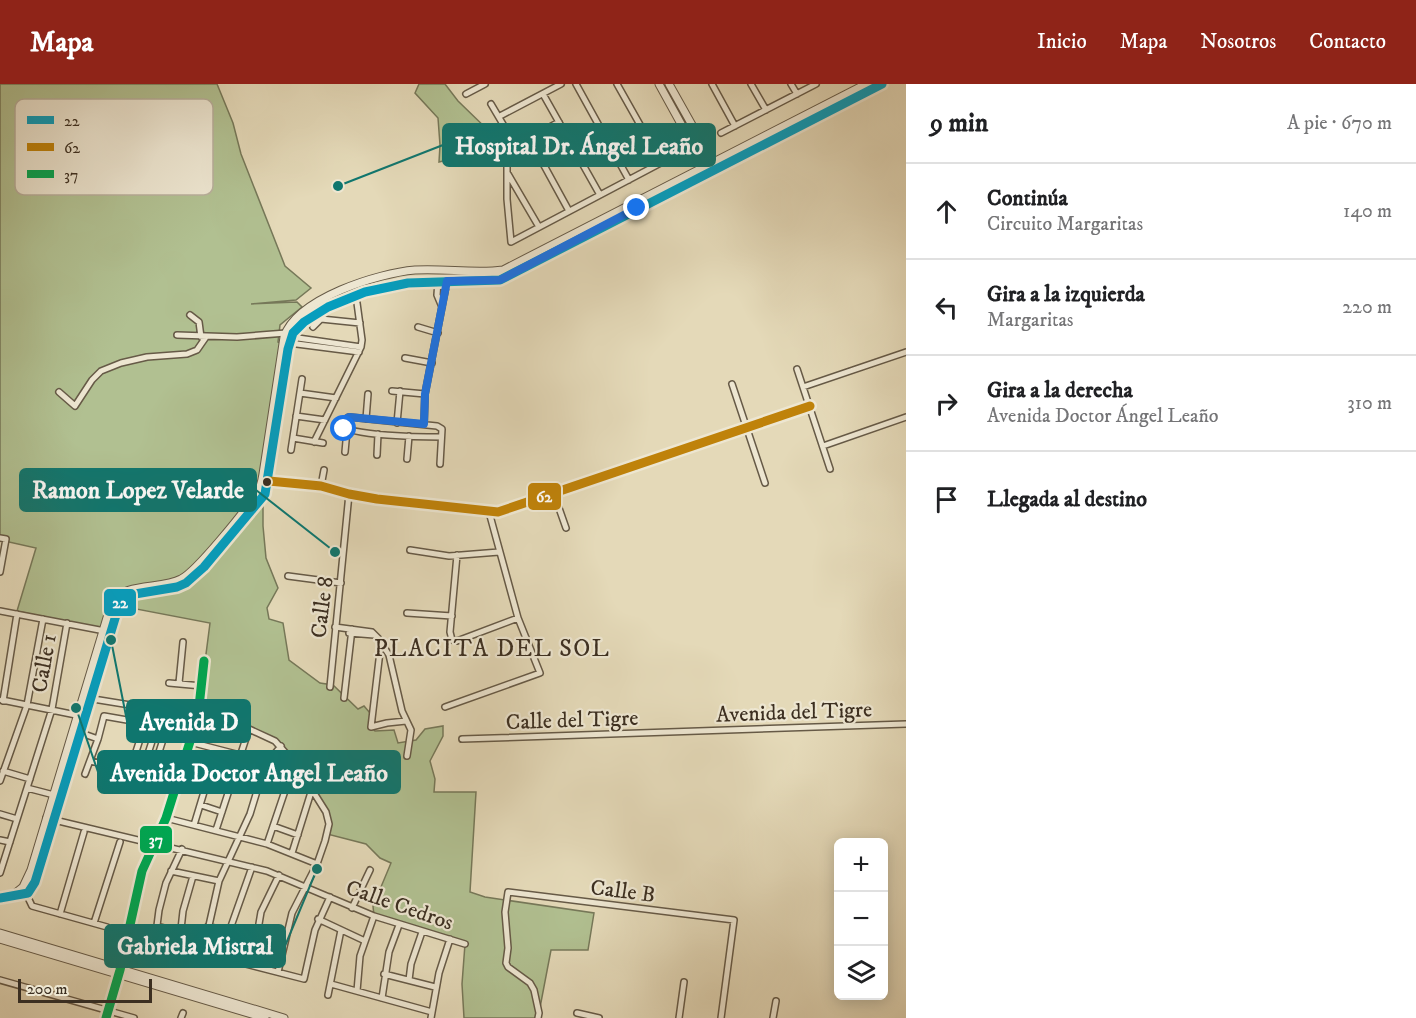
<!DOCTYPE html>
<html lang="es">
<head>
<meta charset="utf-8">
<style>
	body { margin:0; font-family:"IM FELL DW Pica",serif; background:#f2f2f2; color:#202124 }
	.controls { position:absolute; right:18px; bottom:18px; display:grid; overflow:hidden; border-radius:9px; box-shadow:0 3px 15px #0003 }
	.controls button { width:54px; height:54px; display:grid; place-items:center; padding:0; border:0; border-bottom:2px solid #e0e0e0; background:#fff; color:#202124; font:30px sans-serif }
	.scale { position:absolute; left:18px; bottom:15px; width:134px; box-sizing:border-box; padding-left:6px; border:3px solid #3c2f21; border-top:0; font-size:16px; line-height:21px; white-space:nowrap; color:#3c2f21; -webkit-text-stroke:4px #ede6d1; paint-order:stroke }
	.stop { position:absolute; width:18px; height:18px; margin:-14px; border:4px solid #1a73e8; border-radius:50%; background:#fff }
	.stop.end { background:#1a73e8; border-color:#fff; box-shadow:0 2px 6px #0008 }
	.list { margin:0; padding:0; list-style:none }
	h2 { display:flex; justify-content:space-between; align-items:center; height:78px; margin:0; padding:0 24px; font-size:26px }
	h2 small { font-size:20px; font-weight:400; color:#757577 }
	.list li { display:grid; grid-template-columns:39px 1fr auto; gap:18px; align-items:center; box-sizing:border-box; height:96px; padding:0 24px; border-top:2px solid #e0e0e0 }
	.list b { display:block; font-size:22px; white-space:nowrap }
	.list p { margin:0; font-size:20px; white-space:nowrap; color:#757577 }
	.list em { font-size:20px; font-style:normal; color:#757577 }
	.icon { flex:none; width:33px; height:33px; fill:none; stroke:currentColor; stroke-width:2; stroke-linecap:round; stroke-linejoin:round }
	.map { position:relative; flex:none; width:906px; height:934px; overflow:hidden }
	header { display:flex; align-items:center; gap:36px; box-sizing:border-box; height:84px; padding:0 30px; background:#8f2418; color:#fff }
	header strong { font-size:28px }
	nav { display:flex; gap:33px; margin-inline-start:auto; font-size:21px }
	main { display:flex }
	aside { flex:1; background:#fff }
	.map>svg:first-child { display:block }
	.green { fill:#b1c091; stroke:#767859; stroke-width:1.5 }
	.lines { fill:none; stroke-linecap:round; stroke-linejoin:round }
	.minor-casing { stroke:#665a47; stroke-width:8 }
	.tertiary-casing { stroke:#665a47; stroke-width:9 }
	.minor { stroke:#ede6d1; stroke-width:5 }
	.tertiary { stroke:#ede6d1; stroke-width:7 }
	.bus-1-casing { stroke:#ede6d1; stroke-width:14 }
	.bus-2-casing { stroke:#ede6d1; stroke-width:14 }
	.bus-3-casing { stroke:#ede6d1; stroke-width:14 }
	.bus-1 { stroke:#069dbd; stroke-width:9 }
	.bus-2 { stroke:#bf820a; stroke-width:9 }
	.bus-3 { stroke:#00a651; stroke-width:9 }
	.route { stroke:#1a73e8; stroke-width:8 }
	.bus-dot { fill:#3c2f21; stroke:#ede6d1; stroke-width:2 }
	.labels { text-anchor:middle; stroke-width:4.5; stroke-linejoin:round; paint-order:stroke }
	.street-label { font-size:22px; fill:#3c2f21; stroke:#ede6d1 }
	.neighbourhood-label { font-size:24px; letter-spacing:1.5px; fill:#3c2f21; stroke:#ede6d1 }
	.key { fill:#ede6d1; stroke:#b8af9c; stroke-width:1.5 }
	.key-label { font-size:16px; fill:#3c2f21 }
	.leader { fill:none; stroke:#0f766e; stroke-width:2 }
	.callout-dot { fill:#0f766e; stroke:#ede6d1; stroke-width:2 }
	.callout { fill:#0f766e; stroke:#0f766e; stroke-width:2 }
	.callout-label { font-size:24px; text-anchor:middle; font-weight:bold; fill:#fff }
	.line-badge { stroke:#ede6d1; stroke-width:2 }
	.badge-label { font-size:16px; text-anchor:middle; font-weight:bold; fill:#fff }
</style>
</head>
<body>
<header>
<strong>Mapa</strong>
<nav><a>Inicio</a><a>Mapa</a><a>Nosotros</a><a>Contacto</a></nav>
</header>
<main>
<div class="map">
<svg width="906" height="934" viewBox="0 0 906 934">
	<rect width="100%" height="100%" fill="#e4d9b8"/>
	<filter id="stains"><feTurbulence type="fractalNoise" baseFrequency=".00333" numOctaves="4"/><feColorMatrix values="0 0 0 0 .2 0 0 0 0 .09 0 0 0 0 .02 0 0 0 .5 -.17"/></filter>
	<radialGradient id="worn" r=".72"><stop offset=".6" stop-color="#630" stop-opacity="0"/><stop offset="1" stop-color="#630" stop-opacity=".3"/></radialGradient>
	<!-- green -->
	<path class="green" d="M0,0H217L233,39L241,70L285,182L311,204L296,216L251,220L297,218L302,223L280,241L278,258L280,259L263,394V442L266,474L278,504L267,524L269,535L283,539L289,576L320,599L333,601L358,625L364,622L370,629V642L375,647L394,646L398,659L416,656L425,645L443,642V652L430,677L435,695L434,708H476L470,808L485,813L594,829L588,866H551L538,934H464L462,900L465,860L374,832L373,822L391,779L380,774L366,760L327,750L328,734L297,682L270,654L198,632L210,539L121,522L111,548L17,527L36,464L0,456Z
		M419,0H445L458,17L491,49V65L439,78L440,61L438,34L415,9Z"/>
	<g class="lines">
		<defs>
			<path id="minor" d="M576,0L629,96
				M617,0L661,78
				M712,0L735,42
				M751,0L766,26
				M791,0L797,10
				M466,10L485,0
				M543,10L600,111
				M491,20L504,42L507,62V115L511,158L672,73
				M500,32L561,0
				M721,49L816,0
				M529,54L569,127
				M507,66L559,38
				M508,90L539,143
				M438,197L437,211L442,223
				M190,231L199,238L201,253
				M313,243L321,235L360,239
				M418,243L438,249
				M177,251L237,253L286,249
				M291,253L361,263
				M289,259L359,268
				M405,274L432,279
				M797,285L830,385
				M732,300L765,399
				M803,303L906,268
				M392,307L425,310
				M59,308L75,322L92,296L101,287L121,279L147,273L187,270L197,266L206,253
				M300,309L336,314
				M296,332L325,336
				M366,335L368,310
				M397,339L400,307
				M424,340L425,310L447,197
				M293,354L323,359
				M314,358L361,263L362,256L357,219
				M823,362L906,333
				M291,366L302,295
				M345,368L347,346
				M377,371L378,350
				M407,375L409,352
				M440,380L442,345L437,342L349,333L341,338V341C350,352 423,353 441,353
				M269,397L321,402L349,410L377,415L498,428L810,322
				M321,402L324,386
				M554,410L566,444
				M0,454L6,455L0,488
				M410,466L449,472L499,468
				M457,471L450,548L452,556L457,557L518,534
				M288,492L341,499
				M0,527L110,548
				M407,529L452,532
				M335,543L372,548L378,554L389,571L402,627L411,646L407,672
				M349,549L374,551
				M381,559L371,643L387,639L406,637
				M169,599L202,602
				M179,599L183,558
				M330,603L349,410
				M87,614L198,632L249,645L275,657L297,682L326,728L329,740L325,757L317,780L292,829L278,888
				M344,614L352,545
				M2,616L81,632
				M3,617L17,530
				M445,623L540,589L518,534L489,428
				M167,643L171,633
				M81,649L98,655L85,690
				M462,655L906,640
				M190,658L240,671
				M90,677L152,690L167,643L104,632L98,655
				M130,686L145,640
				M3,687L30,695
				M142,688L157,642
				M0,697L27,621L43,535
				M148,700L152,690
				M27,704L54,711
				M201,721L222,728
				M0,730L17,735
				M46,734L267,787L374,832L465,860
				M166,734L267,760L317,780
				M194,741L217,665
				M273,742L298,751
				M216,746L249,645
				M0,756L10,758
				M267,760L289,695L297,682
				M292,769L312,705
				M171,787L219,797
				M0,789L52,625L67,539
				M23,803L32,822L107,843
				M352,824L370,786
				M60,830L84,748
				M318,835L365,857
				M94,839L120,758
				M157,842L180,848
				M208,842L256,856
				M229,848L252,783
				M129,850L304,895L315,846L330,813
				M155,857L159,826L166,799L182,765
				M179,863L183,827L193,792
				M203,868L219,797L250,730L265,681L281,662
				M252,881L261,828L279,791
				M384,890L435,903
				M0,896L134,934
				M409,896L411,880L422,848
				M331,900L432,928
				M357,907L360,872L374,832
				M328,911L341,846
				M382,914L389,868L399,841
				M577,929L599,934
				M106,934L120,886L142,787L166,734L198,632L204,577
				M181,934L183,929
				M431,934L439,889L450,855
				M538,934L539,929L534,906L530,899L508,883L506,879L508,864L505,828L508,808L734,836L721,934
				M679,934L684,898
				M773,934L776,917"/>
			<path id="tertiary" d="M659,0L707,87
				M669,0L715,82
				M13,811L23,803L31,786L112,517C124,499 163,505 181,495C196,488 248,424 257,408C261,403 262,396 263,390L284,253C297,214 379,189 415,186C445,184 474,190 503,186L866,0
				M0,814L28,809L35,798L120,518L129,511L177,503L186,499L204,483L265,410L288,265L293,249L304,238L328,223L365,208L408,199L500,196L882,0
				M0,849L284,934
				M0,855L265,934"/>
		</defs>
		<!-- minor casing -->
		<use href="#minor" class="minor-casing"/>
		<!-- tertiary casing -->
		<use href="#tertiary" class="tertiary-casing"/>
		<!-- minor -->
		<use href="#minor" class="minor"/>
		<!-- tertiary -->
		<use href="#tertiary" class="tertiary"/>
		<defs>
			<path id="bus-1" d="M0,814L28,809L35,798L120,518L129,511L177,503L186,499L204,483L265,410L288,265L293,249L304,238L328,223L365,208L408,199L500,196L882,0"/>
			<path id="bus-2" d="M269,397L321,402L349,410L377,415L498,428L810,322"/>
			<path id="bus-3" d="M106,934L120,886L142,787L166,734L198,632L204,577"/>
		</defs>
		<!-- bus-1 casing -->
		<use href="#bus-1" class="bus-1-casing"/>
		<!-- bus-2 casing -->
		<use href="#bus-2" class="bus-2-casing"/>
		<!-- bus-3 casing -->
		<use href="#bus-3" class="bus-3-casing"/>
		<!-- bus-1 -->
		<use href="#bus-1" class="bus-1"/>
		<!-- bus-2 -->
		<use href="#bus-2" class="bus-2"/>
		<!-- bus-3 -->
		<use href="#bus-3" class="bus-3"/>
	</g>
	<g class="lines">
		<!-- route -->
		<path class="route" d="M344,345L341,341V338L349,333L424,340L425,310L447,197L500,196L637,124"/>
	</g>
	<!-- markers -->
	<circle class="bus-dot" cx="267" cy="398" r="5"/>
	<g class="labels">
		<!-- street labels -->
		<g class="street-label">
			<text transform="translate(321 523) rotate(-83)" y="8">Calle 8</text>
			<text transform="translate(43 579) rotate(-80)" y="8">Calle 1</text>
			<text transform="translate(794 627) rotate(-2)" y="8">Avenida del Tigre</text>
			<text transform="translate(572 635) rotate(-2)" y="8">Calle del Tigre</text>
			<text transform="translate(623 806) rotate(7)" y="8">Calle B</text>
			<text transform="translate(400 820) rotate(19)" y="8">Calle Cedros</text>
		</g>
		<!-- neighbourhood labels -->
		<g class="neighbourhood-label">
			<text x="492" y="572">PLACITA DEL SOL</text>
		</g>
	</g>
	<!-- legend -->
	<rect x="15" y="15" width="198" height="96" rx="9" class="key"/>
	<rect x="27" y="32" width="27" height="8" fill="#069dbd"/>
	<rect x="27" y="59" width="27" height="8" fill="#bf820a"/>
	<rect x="27" y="86" width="27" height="8" fill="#00a651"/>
	<g class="key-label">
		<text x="64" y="42">22</text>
		<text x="64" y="69">62</text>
		<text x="64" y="96">37</text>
	</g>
	<!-- callouts -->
	<path class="leader" d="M338 102L443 61M335 468L256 406M111 556L127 637M76 624L98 688M317 785L285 862"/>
	<g class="callout-dot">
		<circle cx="338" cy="102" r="6"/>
		<circle cx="335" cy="468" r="6"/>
		<circle cx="111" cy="556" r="6"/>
		<circle cx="76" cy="624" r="6"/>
		<circle cx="317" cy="785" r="6"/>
	</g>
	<g class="callout">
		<rect x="443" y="40" width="272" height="42" rx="6"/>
		<rect x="20" y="385" width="236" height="42" rx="6"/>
		<rect x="127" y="616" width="123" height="42" rx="6"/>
		<rect x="98" y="667" width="302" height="42" rx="6"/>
		<rect x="105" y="841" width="180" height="42" rx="6"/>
	</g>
	<g class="callout-label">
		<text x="579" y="70">Hospital Dr. Ángel Leaño</text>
		<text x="138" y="414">Ramon Lopez Velarde</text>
		<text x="189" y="646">Avenida D</text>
		<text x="249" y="697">Avenida Doctor Angel Leaño</text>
		<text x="195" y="870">Gabriela Mistral</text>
	</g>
	<g class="line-badge">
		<rect x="527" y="398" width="35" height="29" rx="6" fill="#bf820a"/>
		<rect x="103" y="504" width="34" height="29" rx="6" fill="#069dbd"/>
		<rect x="139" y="741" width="34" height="29" rx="6" fill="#00a651"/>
	</g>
	<g class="badge-label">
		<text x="544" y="418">62</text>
		<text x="120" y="524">22</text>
		<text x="156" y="761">37</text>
	</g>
	<rect width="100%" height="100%" filter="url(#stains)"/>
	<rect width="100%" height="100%" fill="url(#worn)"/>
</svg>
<div class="controls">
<button>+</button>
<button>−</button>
<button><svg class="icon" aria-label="layers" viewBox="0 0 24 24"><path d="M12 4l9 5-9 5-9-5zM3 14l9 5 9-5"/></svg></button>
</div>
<div class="scale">200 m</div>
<div class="stop" style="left:344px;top:345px"></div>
<div class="stop end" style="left:637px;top:124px"></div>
</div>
<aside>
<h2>9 min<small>A pie · 670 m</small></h2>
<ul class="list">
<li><svg class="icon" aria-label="ahead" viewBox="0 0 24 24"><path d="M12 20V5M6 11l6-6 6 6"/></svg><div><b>Continúa</b><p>Circuito Margaritas</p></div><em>140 m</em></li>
<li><svg class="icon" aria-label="left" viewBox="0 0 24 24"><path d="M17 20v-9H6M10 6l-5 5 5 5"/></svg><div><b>Gira a la izquierda</b><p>Margaritas</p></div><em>220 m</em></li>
<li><svg class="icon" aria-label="right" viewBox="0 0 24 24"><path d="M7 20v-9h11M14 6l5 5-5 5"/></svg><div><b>Gira a la derecha</b><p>Avenida Doctor Ángel Leaño</p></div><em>310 m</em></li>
<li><svg class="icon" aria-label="arrive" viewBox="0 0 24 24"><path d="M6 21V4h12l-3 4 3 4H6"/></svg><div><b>Llegada al destino</b></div></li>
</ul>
</aside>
</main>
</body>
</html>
